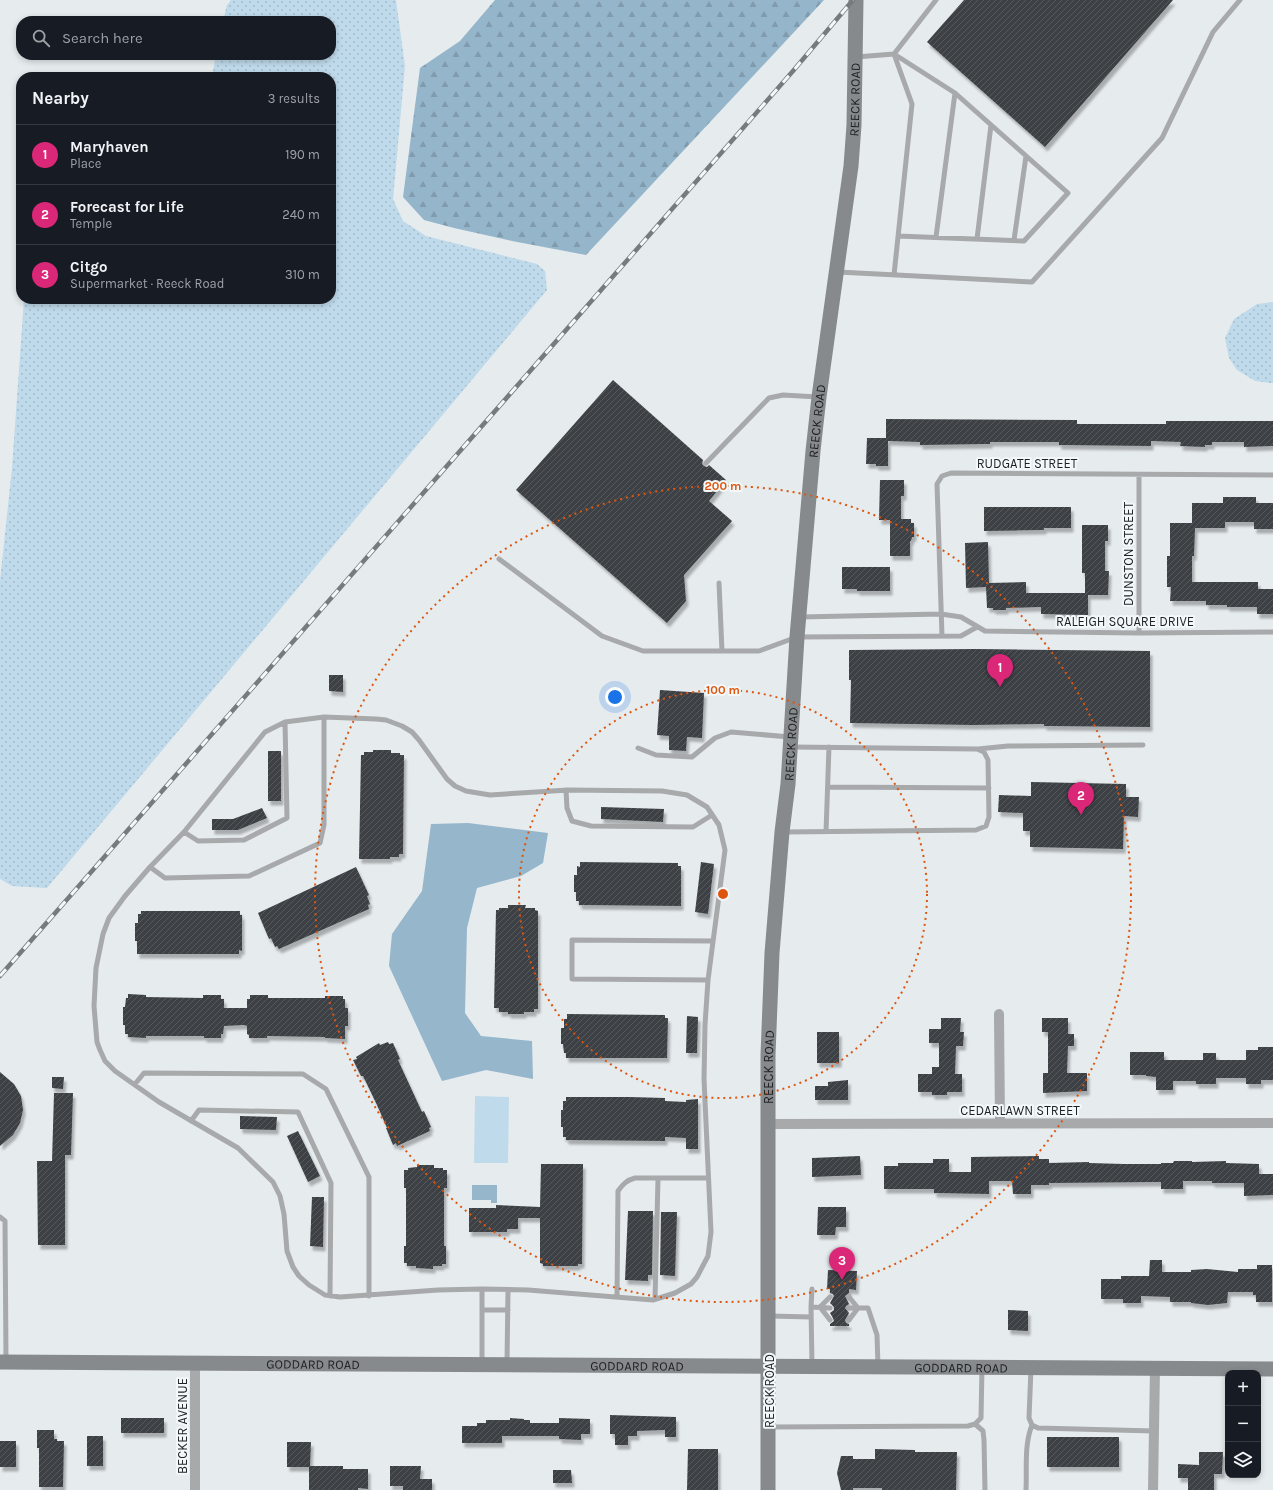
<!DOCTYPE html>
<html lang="en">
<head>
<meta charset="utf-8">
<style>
	body { margin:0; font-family:Karla,sans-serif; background:#20242c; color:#f1f3f6 }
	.controls { position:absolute; right:12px; bottom:12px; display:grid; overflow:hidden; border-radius:8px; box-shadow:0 2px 6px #0003 }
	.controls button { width:36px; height:36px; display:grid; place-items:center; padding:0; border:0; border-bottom:1px solid #363941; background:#171b24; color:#f1f3f6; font:20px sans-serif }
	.you { position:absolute; left:615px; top:697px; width:14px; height:14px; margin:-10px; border:3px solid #fff; border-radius:50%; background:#1a73e8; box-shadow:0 0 0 6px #1a73e833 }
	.badge { display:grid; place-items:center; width:26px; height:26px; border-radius:50%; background:#db2777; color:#fff; font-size:13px; font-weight:700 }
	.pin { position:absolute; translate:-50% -33px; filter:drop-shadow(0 1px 2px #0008) }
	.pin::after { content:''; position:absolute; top:21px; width:14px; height:12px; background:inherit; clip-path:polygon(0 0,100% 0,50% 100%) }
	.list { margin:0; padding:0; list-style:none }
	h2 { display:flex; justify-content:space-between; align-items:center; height:52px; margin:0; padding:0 16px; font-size:17px }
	h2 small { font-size:13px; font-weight:400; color:#9ea1a6 }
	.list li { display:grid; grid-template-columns:26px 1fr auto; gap:12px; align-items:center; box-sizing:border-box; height:60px; padding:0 16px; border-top:1px solid #363941 }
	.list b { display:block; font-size:15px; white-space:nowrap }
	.list p { margin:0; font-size:13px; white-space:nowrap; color:#9ea1a6 }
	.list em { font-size:13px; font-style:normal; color:#9ea1a6 }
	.icon { flex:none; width:22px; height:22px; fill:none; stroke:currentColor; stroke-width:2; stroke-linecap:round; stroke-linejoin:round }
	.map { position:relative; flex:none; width:1273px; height:1490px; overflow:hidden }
	.search { position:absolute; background:#171b24; box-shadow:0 2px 6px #0003; left:16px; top:16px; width:320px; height:44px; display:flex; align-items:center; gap:10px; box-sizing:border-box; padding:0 14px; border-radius:16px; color:#9ea1a6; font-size:15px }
	.panel { position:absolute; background:#171b24; box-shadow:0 2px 6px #0003; left:16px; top:72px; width:320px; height:232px; border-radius:16px }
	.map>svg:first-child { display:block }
	.grass { fill:url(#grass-dots) }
	.forest { fill:url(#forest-firs) }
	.park { fill:#bfdaeb }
	.water { fill:#95b6cb }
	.building { fill:url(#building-hatch); filter:url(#shadow) }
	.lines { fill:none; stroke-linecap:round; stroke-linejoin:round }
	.lane { stroke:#a7a9ab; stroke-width:5 }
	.street { stroke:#a7a9ab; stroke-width:10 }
	.secondary { stroke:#878a8c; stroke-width:15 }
	.rail-casing { stroke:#777b7d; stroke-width:4.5 }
	.rail { stroke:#f3f8fb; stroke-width:3; stroke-dasharray:9; stroke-linecap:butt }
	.ring { fill:none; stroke:#de560d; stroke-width:2; stroke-dasharray:2 4 }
	.labels { text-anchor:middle; stroke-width:4; stroke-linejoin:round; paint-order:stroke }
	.street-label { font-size:13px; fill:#1e2021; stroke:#f3f8fb }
	.centre { fill:#de560d; stroke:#f3f8fb; stroke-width:2 }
	.ring-label { font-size:12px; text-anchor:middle; font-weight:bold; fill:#de560d; stroke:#f3f8fb; stroke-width:4; stroke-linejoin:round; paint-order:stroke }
</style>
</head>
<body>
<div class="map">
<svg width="1273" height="1490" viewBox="0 0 1273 1490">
	<defs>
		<pattern id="grass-dots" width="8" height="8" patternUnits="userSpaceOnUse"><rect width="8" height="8" fill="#bfdaeb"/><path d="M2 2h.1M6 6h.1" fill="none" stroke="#a4bbc9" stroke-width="1.8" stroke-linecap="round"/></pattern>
		<pattern id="forest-firs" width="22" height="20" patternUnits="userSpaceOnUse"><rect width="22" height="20" fill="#94b5ca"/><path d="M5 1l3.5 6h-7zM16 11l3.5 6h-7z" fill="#7f9bad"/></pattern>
		<pattern id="building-hatch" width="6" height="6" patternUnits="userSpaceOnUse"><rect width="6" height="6" fill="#3d4144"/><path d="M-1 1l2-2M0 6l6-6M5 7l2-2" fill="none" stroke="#565a5c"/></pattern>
		<filter id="shadow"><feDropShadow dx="2.5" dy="4.5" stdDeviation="1" flood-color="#0004"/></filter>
	</defs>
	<rect width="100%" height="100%" fill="#e6ebee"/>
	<!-- grass -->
	<path class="grass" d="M231,0H396L405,66L393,199L403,221L426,236L537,264L545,271L547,290L47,888L12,886L0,879V581L12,468L24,299H331V77H212L216,55H331V21H223L227,5Z
		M1273,302V383H1271L1255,381L1237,370L1229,358L1225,338L1234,319L1257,304Z"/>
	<!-- forest -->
	<path class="forest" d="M495,0H824L586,255L512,241L454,228L424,220L403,197L420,68L460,41Z"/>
	<!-- park -->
	<path class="park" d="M475,1096L509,1097L508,1163H474Z"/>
	<!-- water -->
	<path class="water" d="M468,823L548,833L543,863L521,876L477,888L467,928L465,1013L481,1036L532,1041L533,1079L486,1070L442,1081L389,966L392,934L422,891L431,824Z
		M472,1185H497V1203H491V1200H472Z"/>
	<!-- building -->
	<path class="building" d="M964,0H1173L1045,147L927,42Z
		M613,380L703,460L702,464L704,466L707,467L709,465L726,480L709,501L732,521L684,575L686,601L667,623L516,490Z
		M886,419L1077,420V424H1166V421H1273V446L1244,447V442H1212V445H1205V447L1180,446L1181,442L1151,441V446L1059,445V442H990V444L920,445V442L888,441V466H876V464H866L867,438H886Z
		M880,480H904V496H901V519H911V523H914V537H912L911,541H910V556H890V520H879Z
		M1223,497H1256V503H1273V529H1254V522H1225V528H1195L1194,556H1192V582H1258V589H1273V614H1257V607H1227V605H1206V601H1170L1171,587H1167V556H1170V523H1192V503H1223Z
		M984,507H1071V528H1044V530L984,531Z
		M1082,525H1108V541H1105V571H1109L1108,595H1088V615L1041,614V607L1006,608V610H993V608H987L986,587L966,588L965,543L988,542L989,583L1026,582V593H1085V573H1082Z
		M842,567H890V591H857V589H842Z
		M975,649L1150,651V727L1044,726V724L973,725L850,723L851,680H849V650Z
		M329,675H343V692L329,691Z
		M660,690L704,693L702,738L687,737L686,751L669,750V736L657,735Z
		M373,750H391V753H400V755H404L403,854H399V857H390V859H359L361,755H364V752H373Z
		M268,751H281V801H268Z
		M1031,782L1126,784V797H1139L1138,817L1124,816L1123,849L1030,847V831H1023V813L998,812L999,795L1031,796Z
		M601,807L664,809L663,822L601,819Z
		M262,808L267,818L238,830H212V819H233Z
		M580,862L678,863V866H681V906L579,905V901H576V892H574V875H577V866L580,867Z
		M701,862L714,864L708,914L695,912Z
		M356,867L369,895L367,896L370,904L368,905L369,909L279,949L277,946L275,947L271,938L269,939L258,913Z
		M508,905H526L525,908H535V910L538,911V1009H534V1012H524V1014H508V1012H499V1008H494L496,910H499V908H508Z
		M141,911H240V915H242V951L239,950V954H137V941H135V923H138V914H141Z
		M128,994L146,995V997L203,998V995H221V999H224V1008H247V999H250V995H268V998H325V996H343V999H345V1008H348V1026H345V1039L325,1038V1037L267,1036V1038H249V1035L247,1034V1026L244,1025L224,1026L223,1034H221V1038H204V1036H146V1038L128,1037V1034H125V1025H123V1007H125L126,998H128Z
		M567,1014L665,1015V1018H668L667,1058H566V1053H564L563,1044H561V1028H564V1019H567Z
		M687,1016L698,1017L697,1053H686Z
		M941,1018H961L960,1032H964L963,1046H956L955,1074H962V1092H947V1095H932V1092H918V1074H932V1067H939V1043H929V1029H941Z
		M1042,1018H1068V1034H1074V1046H1068L1067,1073H1087V1091L1043,1093V1073H1048V1032H1042Z
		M817,1032H839V1063H817Z
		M388,1042L389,1044L393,1043L400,1059L398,1060L422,1112L424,1111L431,1127L429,1128L430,1131L397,1146L396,1143L393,1145L386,1128H387L377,1105L363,1076H361L353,1060L357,1059L356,1057L379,1043L380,1045Z
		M1258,1047H1273V1080H1261V1084H1246V1078H1216V1084H1196V1081H1173V1090H1156V1077L1146,1076V1075H1130V1052H1164V1060H1203V1053H1216V1060H1246V1050H1258Z
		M0,1072L14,1084L21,1096L23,1110L20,1123L13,1135L0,1146Z
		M52,1077H64L63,1089L52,1088Z
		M848,1080V1100H815V1086H828V1082Z
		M54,1093H73L71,1155H65V1245H38L37,1161H52Z
		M566,1097H630L665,1098V1101L686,1102V1100L698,1099V1149H686V1138L665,1137V1141L566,1140V1137H563V1127H561V1110H563V1101H566Z
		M240,1116L277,1117L276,1130L240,1129Z
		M298,1131L320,1176L308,1182L287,1136Z
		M860,1156L861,1175L812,1177V1158Z
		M1039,1156V1159H1049V1163L1089,1162V1163L1124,1164H1161V1163H1173L1174,1161H1192V1162L1226,1161V1163L1259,1164V1174H1273V1195L1244,1196V1183H1212V1181H1183V1189H1161V1182L1049,1183V1185H1031V1194H1013L1012,1181H989V1194L934,1193V1189H884V1166H898V1163H933V1159H949V1172H971V1157Z
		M541,1164H583L582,1264H578V1266H543V1264L540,1263V1218H518V1229H507V1232H469V1208H496V1205L540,1207Z
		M417,1165H434V1168H443V1170H447V1188H444V1246H446V1264H442V1266H433V1269L416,1268V1266H407V1263H404V1246H406V1188H404V1170H408V1168L417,1167Z
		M312,1197H324L323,1247L310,1246Z
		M818,1207H846V1227H836L835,1235H817Z
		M628,1211H653L652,1275H648V1281L625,1280Z
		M661,1212H677L675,1276L660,1275Z
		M1150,1260H1162V1272H1191V1270L1207,1269L1238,1272V1269H1257V1265H1272V1302H1256V1295H1253V1292H1228L1227,1303L1208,1305L1191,1303V1302H1170V1297L1141,1296V1303H1123V1299H1101V1279H1121V1276H1149Z
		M828,1270L857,1271L856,1290L849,1289V1293L845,1296L849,1304L846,1306L845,1308L849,1313L845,1320L846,1323L849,1324V1326H830V1324L834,1321L833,1318L830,1313L834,1310V1307L830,1303L834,1296L833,1294L830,1293V1289H827Z
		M1008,1310L1028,1311V1331L1008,1330Z
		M610,1415L676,1417V1437H665V1430L637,1431V1436H628V1445H615V1434H610Z
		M121,1418H164V1433H121Z
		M510,1418L524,1419V1420H530V1423H559V1418L590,1419V1434H581V1440L559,1439V1436H502V1443H462V1426H477V1423H486V1420H510Z
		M37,1430H54V1439H57V1441H64L63,1487H39V1448H37Z
		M87,1436H103V1466H87Z
		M1047,1437H1119V1467H1047Z
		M0,1441H16V1467H0Z
		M287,1442H311L310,1466H343V1469H368V1489L358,1488V1490H309V1467H287Z
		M688,1449H718V1490H687Z
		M875,1449L915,1450V1452H957L956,1490H882V1488H853V1490H841L837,1473L841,1456H853V1459H875Z
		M1199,1452H1223L1222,1474H1214V1490H1188V1478H1178V1464L1199,1465Z
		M390,1466H421L420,1479H432V1490H403V1486H390Z
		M553,1470H571L572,1483H553Z"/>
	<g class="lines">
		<!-- lane -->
		<path class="lane" d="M856,57L894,54L912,104L894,275
			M898,236L1024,241L1068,193L955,93L894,54L936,0
			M936,237L955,93
			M977,239L991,125
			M1014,240L1026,156
			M838,272L1032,282L1162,138L1213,32L1240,0
			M706,463L769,398L783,395L818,397
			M1139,475V633
			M499,559L602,636L643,651H759L797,637L961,636L977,627
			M719,583L722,651
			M800,617L941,614L961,617L985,631L1139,633L1273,632
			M942,636L937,484L942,476L951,473L1273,475
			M324,717L376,719L386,720L402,726L412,732L419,740L447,779L455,786L466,791L490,795L568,790L662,791L687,795L707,807L719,825L725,850L708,980L705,1025L704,1079L711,1232L708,1256L697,1277L691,1284L675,1293L653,1300L528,1290L482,1289L438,1290L340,1297L325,1295L309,1285L299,1276L293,1267L287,1251L284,1214L280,1196L273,1182L238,1148L159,1102L115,1071L105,1061L100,1050L97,1042L94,1006L96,968L103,934L109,918L125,896L150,867L184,832L265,732L285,722Z
			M638,748L656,755L692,757L715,738L731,732L790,737
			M978,749L1008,746L1143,745
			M828,787L989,788
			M566,790L567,808L572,821L591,826L693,827L712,815
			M184,832L198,841L244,840L287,818L285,722
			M785,832L976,830L986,826L989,817L988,760L984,752L977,749L792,747
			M826,832L829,747
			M150,867L165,878L249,876L320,843L324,825V717
			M708,980L572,979V940L713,941
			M135,1084L144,1073L303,1074L326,1089L369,1177V1296
			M191,1121L199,1110L298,1112L331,1183L330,1296
			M0,1217L5,1221L6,1360
			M482,1289V1364
			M617,1297L618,1191C623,1184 627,1180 635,1178H708
			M830,1297L820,1307L830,1320
			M849,1297L858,1308H849
			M655,1299L658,1179
			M811,1307L812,1289
			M482,1310H508
			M770,1316L811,1317
			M849,1320L858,1308H868L877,1335L878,1366
			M507,1363L508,1290
			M812,1365L811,1307L830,1308
			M1031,1368L1029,1418L1032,1425L1038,1428L1154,1431
			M975,1424L983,1431L984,1440L985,1490
			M770,1427L968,1426L975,1424L981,1418L982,1368
			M1026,1490C1027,1468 1024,1445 1032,1425"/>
		<!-- street -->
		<path class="street" d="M999,1014L1000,1123
			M768,1124L1273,1123
			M195,1490V1362
			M1153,1490L1155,1368"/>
		<!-- secondary -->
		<g class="secondary">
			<path id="s1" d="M0,1362L1273,1369"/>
			<path id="s2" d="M768,1490V1055L772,953L782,832L788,784L797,637L813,451L819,397L851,166L854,125L856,0"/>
		</g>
		<defs>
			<path id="rail" d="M0,976L793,71L853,0"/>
		</defs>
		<!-- rail casing -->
		<use href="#rail" class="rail-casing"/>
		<!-- rail -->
		<use href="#rail" class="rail"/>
	</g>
	<!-- distance rings -->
	<g class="ring">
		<circle cx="723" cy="894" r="204"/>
		<circle cx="723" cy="894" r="408"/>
	</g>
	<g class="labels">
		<!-- street labels -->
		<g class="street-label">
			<text dy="5" stroke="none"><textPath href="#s2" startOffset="1395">REECK ROAD</textPath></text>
			<text dy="5" stroke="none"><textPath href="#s2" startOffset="1071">REECK ROAD</textPath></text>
			<text x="1027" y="468">RUDGATE STREET</text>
			<text transform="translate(1128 554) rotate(-90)" y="5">DUNSTON STREET</text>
			<text x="1125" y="626">RALEIGH SQUARE DRIVE</text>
			<text dy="5" stroke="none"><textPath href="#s2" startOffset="747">REECK ROAD</textPath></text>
			<text dy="5" stroke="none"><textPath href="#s2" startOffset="423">REECK ROAD</textPath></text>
			<text x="1020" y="1115">CEDARLAWN STREET</text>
			<text dy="5" stroke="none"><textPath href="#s1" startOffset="313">GODDARD ROAD</textPath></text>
			<text dy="5" stroke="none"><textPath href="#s1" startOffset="637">GODDARD ROAD</textPath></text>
			<text dy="5" stroke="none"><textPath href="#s1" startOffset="961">GODDARD ROAD</textPath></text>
			<text transform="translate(769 1391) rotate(-90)" y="5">REECK ROAD</text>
			<text transform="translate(182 1426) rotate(-90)" y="5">BECKER AVENUE</text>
		</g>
	</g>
	<circle cx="723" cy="894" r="6" class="centre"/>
	<g class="ring-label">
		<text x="723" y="490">200 m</text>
		<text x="723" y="694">100 m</text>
	</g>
</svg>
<div class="controls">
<button>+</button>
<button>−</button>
<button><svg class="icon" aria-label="layers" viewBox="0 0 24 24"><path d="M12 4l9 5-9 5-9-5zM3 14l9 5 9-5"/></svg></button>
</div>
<div class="you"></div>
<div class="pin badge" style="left:1000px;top:687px">1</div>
<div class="pin badge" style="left:1081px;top:815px">2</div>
<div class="pin badge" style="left:842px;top:1280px">3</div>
<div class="search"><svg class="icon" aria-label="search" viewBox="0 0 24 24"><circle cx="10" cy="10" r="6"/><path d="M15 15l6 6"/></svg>Search here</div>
<section class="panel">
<h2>Nearby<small>3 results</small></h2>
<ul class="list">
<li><span class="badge">1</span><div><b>Maryhaven</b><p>Place</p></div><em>190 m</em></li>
<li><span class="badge">2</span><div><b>Forecast for Life</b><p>Temple</p></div><em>240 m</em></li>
<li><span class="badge">3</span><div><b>Citgo</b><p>Supermarket · Reeck Road</p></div><em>310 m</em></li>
</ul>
</section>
</div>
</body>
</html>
